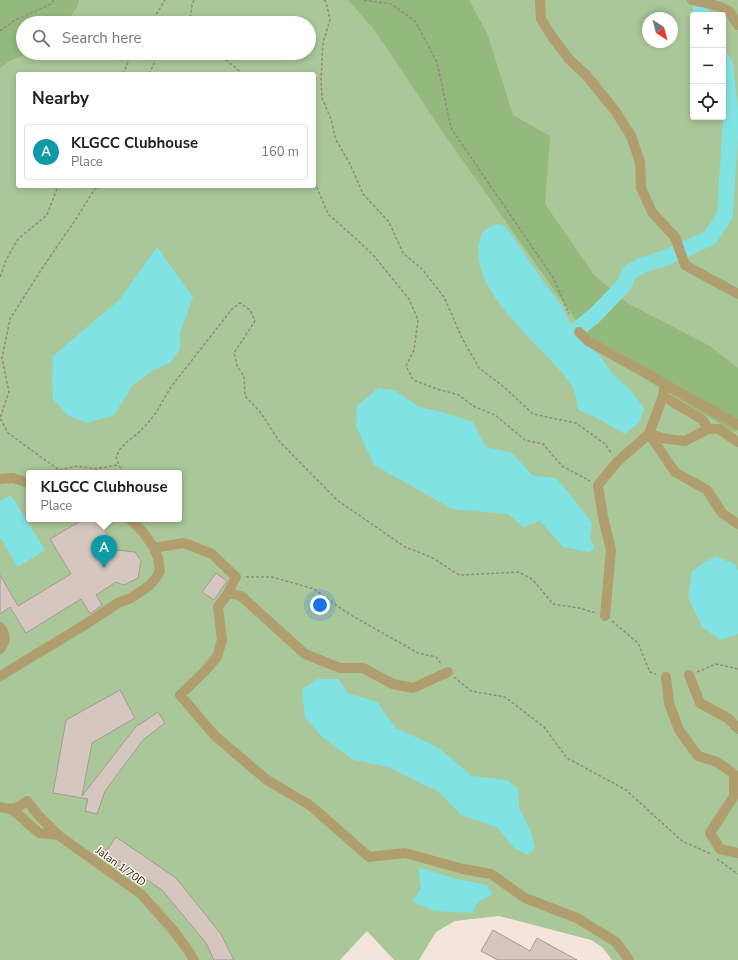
<!DOCTYPE html>
<html lang="en">
<head>
<meta charset="utf-8">
<style>
	body { margin:0; font-family:"Nunito Sans",sans-serif; background:#f6f6f6; color:#202124 }
	.controls { position:absolute; right:12px; top:12px; display:grid; overflow:hidden; border-radius:4px; box-shadow:0 2px 6px #0003 }
	.controls button { width:36px; height:36px; display:grid; place-items:center; padding:0; border:0; border-bottom:1px solid #e0e0e0; background:#fff; color:#202124; font:20px sans-serif }
	.compass { position:absolute; left:642px; top:12px; width:36px; height:36px; border-radius:50%; background:#fff; box-shadow:0 2px 6px #0003; rotate:144deg }
	.you { position:absolute; left:320px; top:605px; width:14px; height:14px; margin:-10px; border:3px solid #fff; border-radius:50%; background:#1a73e8; box-shadow:0 0 0 6px #1a73e833 }
	.badge { display:grid; place-items:center; width:26px; height:26px; border-radius:50%; background:#0f766e; color:#fff; font-size:13px; font-weight:700 }
	.pin { position:absolute; translate:-50% -33px; filter:drop-shadow(0 1px 2px #0008) }
	.pin::after { content:''; position:absolute; top:21px; width:14px; height:12px; background:inherit; clip-path:polygon(0 0,100% 0,50% 100%) }
	.popup { position:absolute; left:26px; top:470px; width:156px; height:52px; box-sizing:border-box; display:grid; place-content:center; border-radius:4px; background:#fff; filter:drop-shadow(0 1px 3px #0005); font-size:13px; white-space:nowrap; color:#757577 }
	.popup b { font-size:15px; color:#202124 }
	.popup::after { content:''; position:absolute; left:50%; top:100%; margin-left:-8px; border:8px solid transparent; border-top-color:#fff }
	.list { margin:0; padding:0; list-style:none }
	h2 { display:flex; justify-content:space-between; align-items:center; height:52px; margin:0; padding:0 16px; font-size:17px }
	h2 small { font-size:13px; font-weight:400; color:#757577 }
	.list li { display:grid; grid-template-columns:26px 1fr auto; gap:12px; align-items:center; box-sizing:border-box; height:56px; margin:0 8px 8px; padding:0 8px; border:1px solid #e0e0e0; border-radius:4px }
	.list b { display:block; font-size:15px; white-space:nowrap }
	.list p { margin:0; font-size:13px; white-space:nowrap; color:#757577 }
	.list em { font-size:13px; font-style:normal; color:#757577 }
	.icon { flex:none; width:22px; height:22px; fill:none; stroke:currentColor; stroke-width:2; stroke-linecap:round; stroke-linejoin:round }
	.map { position:relative; flex:none; width:738px; height:960px; overflow:hidden }
	.search { position:absolute; background:#fff; box-shadow:0 2px 6px #0003; left:16px; top:16px; width:300px; height:44px; display:flex; align-items:center; gap:10px; box-sizing:border-box; padding:0 14px; border-radius:22px; color:#757577; font-size:15px }
	.panel { position:absolute; background:#fff; box-shadow:0 2px 6px #0003; left:16px; top:72px; width:300px; height:116px; border-radius:4px }
	.map>svg:first-child { display:block }
	.green { fill:#aac799; fill-rule:evenodd }
	.forest { fill:#93b97d }
	.water { fill:#81e2e3 }
	.lines { fill:none; stroke-linecap:round; stroke-linejoin:round }
	.river { stroke:#81e2e3; stroke-width:16 }
	.building { fill:#d5c7bf; stroke:#a79992 }
	.path { stroke:#948a84; stroke-width:1.5; stroke-dasharray:3 2; stroke-linecap:butt }
	.minor { stroke:#b09e6e; stroke-width:10 }
	.labels { text-anchor:middle; stroke-width:3; stroke-linejoin:round; paint-order:stroke }
	.street-label { font-size:11px; fill:#2d2724; stroke:#fff2ec }
</style>
</head>
<body>
<div class="map">
<svg width="738" height="960" viewBox="0 0 738 960">
	<rect width="100%" height="100%" fill="#f3e5dc"/>
	<!-- green -->
	<path class="green" d="M0,0H738V960H612L602,947L591,940L499,916L455,921L436,932L419,960H394L367,931L340,960H0ZM693,15H723V117H693ZM648,18H672V42H648ZM23,23H309V53H23ZM18,74H314V186H18ZM29,473H179V519H29Z"/>
	<!-- forest -->
	<path class="forest" d="M0,0H79L77,7L66,23H23V53H28L8,62L0,68Z
		M348,0H469L487,33L513,115L550,136L545,204L594,275L629,304L710,346L738,368V430L734,432L644,378L598,343L581,327L557,294L439,127L403,72L372,27Z"/>
	<!-- water -->
	<path class="water" d="M499,224L504,226L509,231L543,281L562,306L574,332L600,356L612,373L632,392L644,408L640,421L625,434L595,417L578,410C577,402 576,393 572,386C546,347 466,292 480,240C482,230 489,226 499,224Z
		M157,247L193,297L180,333V349L170,363L153,370L133,385L114,415L87,423L67,415L53,399L52,379L53,356L119,300Z
		M378,388L394,390L419,407L442,412L473,422L486,447L512,453L533,476L556,478L576,502L592,523L590,537L595,549L588,552L563,547L540,521L524,527L508,514L452,509L374,465L356,426L357,406Z
		M11,495L45,550L18,567L0,537V501Z
		M716,556L727,561L735,564L738,571V634L721,640L702,627L688,597L692,571L705,562Z
		M318,679H339L347,693L377,702L396,728L439,748L472,776L507,780L518,789L519,807L531,832L535,847L528,855L514,848L498,828L461,815L439,792L388,767L354,760L322,737L305,717L302,689Z
		M418,867L453,878L487,885L492,894L475,905L473,913L434,911L412,901L421,889Z"/>
	<g class="lines">
		<!-- river -->
		<path class="river" d="M701,15V0
			M574,332L594,316L624,285L630,272L643,265L665,258L710,238L725,215L731,120L725,65L723,61"/>
	</g>
	<!-- building -->
	<path class="building" d="M84,519H98L116,550L135,552L141,561L138,578L124,585L116,582L96,595L102,605L90,614L81,599L26,633L10,607L0,614V575L18,606L71,574L50,539Z
		M216,573L227,581L214,600L202,592Z
		M120,690L135,718L92,743L82,796L138,724L139,725L158,712L165,723L143,740L105,791L97,814L85,811L88,799L53,793L66,720Z
		M116,837L176,878L221,934L234,960H214L206,943L162,890L106,852Z
		M493,930L530,951L537,938L577,960H498L481,951Z"/>
	<g class="lines">
		<!-- path -->
		<path class="path" d="M194,0L192,5L190,20L195,23
			M324,0L326,2L330,19L323,43L321,79L322,98L331,119L336,140L350,164L363,194L389,222L403,253L422,269L444,297L462,338L479,368L504,387L533,414L576,423L605,444L612,454
			M364,0L391,4L415,21L437,62L451,128L554,279L569,314
			M151,23L165,0
			M0,31L15,20L49,5L54,0
			M218,53L243,74
			M123,74L132,53
			M149,74L159,53
			M314,183L316,185L328,214L354,237L374,256L409,299L418,320L414,350L406,366L413,380L437,389L459,395L473,406L495,415L525,440L543,444L562,466L590,481
			M101,186L94,190L76,219L45,264L10,319L2,358L9,392L0,418L8,433L59,470L78,466L94,469L119,465
			M0,277L6,260L18,239L47,215L58,186
			M123,473L119,465L116,457L120,449L128,441L137,434L148,423L157,411L171,387L232,309L240,303L250,310L255,321L234,353L237,366L244,376L245,396L261,413L279,441L337,500L405,547L431,557L459,575L519,572L533,580L553,604L579,608L596,613
			M246,577H272L314,589L349,614L418,653L436,657L442,665
			M612,621L638,643L650,672L656,674
			M697,672L716,664L738,669
			M454,677L471,691L505,697L544,727L567,758L626,790L682,841L711,854
			M717,859L738,874"/>
		<!-- minor -->
		<path class="minor" d="M540,0L541,19L553,38L569,59L587,76L616,112L631,136L640,162L641,188L652,212L660,221L675,237L685,265L692,269L738,294
			M692,0L718,6L729,11L738,25
			M579,332L588,341L738,425
			M663,396L703,420L708,429H719L738,442
			M649,434L675,472L707,490L722,513L738,524
			M649,434L667,439L685,441L708,429
			M0,479L13,478L29,483
			M154,548L184,543L212,554L236,577L228,593L218,607L222,640L217,657L205,671L180,695L215,736L267,780L311,806L369,857L405,853L463,869L491,874L525,898L577,918L616,942L629,960
			M228,593L241,596L305,654L340,668H363L393,684L413,688L448,672
			M605,616L611,550L603,517L598,485L618,461L649,434L663,396L665,384
			M0,627C7,636 6,640 0,649
			M689,675L700,703L729,719L738,729
			M0,676L83,626L118,603L131,598L149,586L156,578L160,571L158,558L154,548L143,532L130,519
			M666,677L669,703L679,730L698,756L717,762L734,774V796L710,833L720,849L738,853
			M0,807C11,811 18,808 27,801L39,816L58,835L141,894L173,930L188,950L194,960
			M12,809L39,833L58,835"/>
	</g>
	<g class="labels">
		<!-- street labels -->
		<g class="street-label">
			<text transform="translate(121 866) rotate(36)" y="4">Jalan 1/70D</text>
		</g>
	</g>
</svg>
<div class="controls">
<button>+</button>
<button>−</button>
<button><svg class="icon" aria-label="locate" viewBox="0 0 24 24"><circle cx="12" cy="12" r="6"/><path d="M12 2v4M12 18v4M2 12h4M18 12h4"/></svg></button>
</div>
<svg class="compass" viewBox="-18 -18 36 36"><path d="M0-13l5 13h-10z" fill="#e53935"/><path d="M0 13l5-13h-10z" fill="#757577"/></svg>
<div class="you"></div>
<div class="pin badge" style="left:104px;top:568px;background:#0f9aa8">A</div>
<div class="popup"><b>KLGCC Clubhouse</b>Place</div>
<div class="search"><svg class="icon" aria-label="search" viewBox="0 0 24 24"><circle cx="10" cy="10" r="6"/><path d="M15 15l6 6"/></svg>Search here</div>
<section class="panel">
<h2>Nearby<small></small></h2>
<ul class="list">
<li><span class="badge" style="background:#0f9aa8">A</span><div><b>KLGCC Clubhouse</b><p>Place</p></div><em>160 m</em></li>
</ul>
</section>
</div>
</body>
</html>
